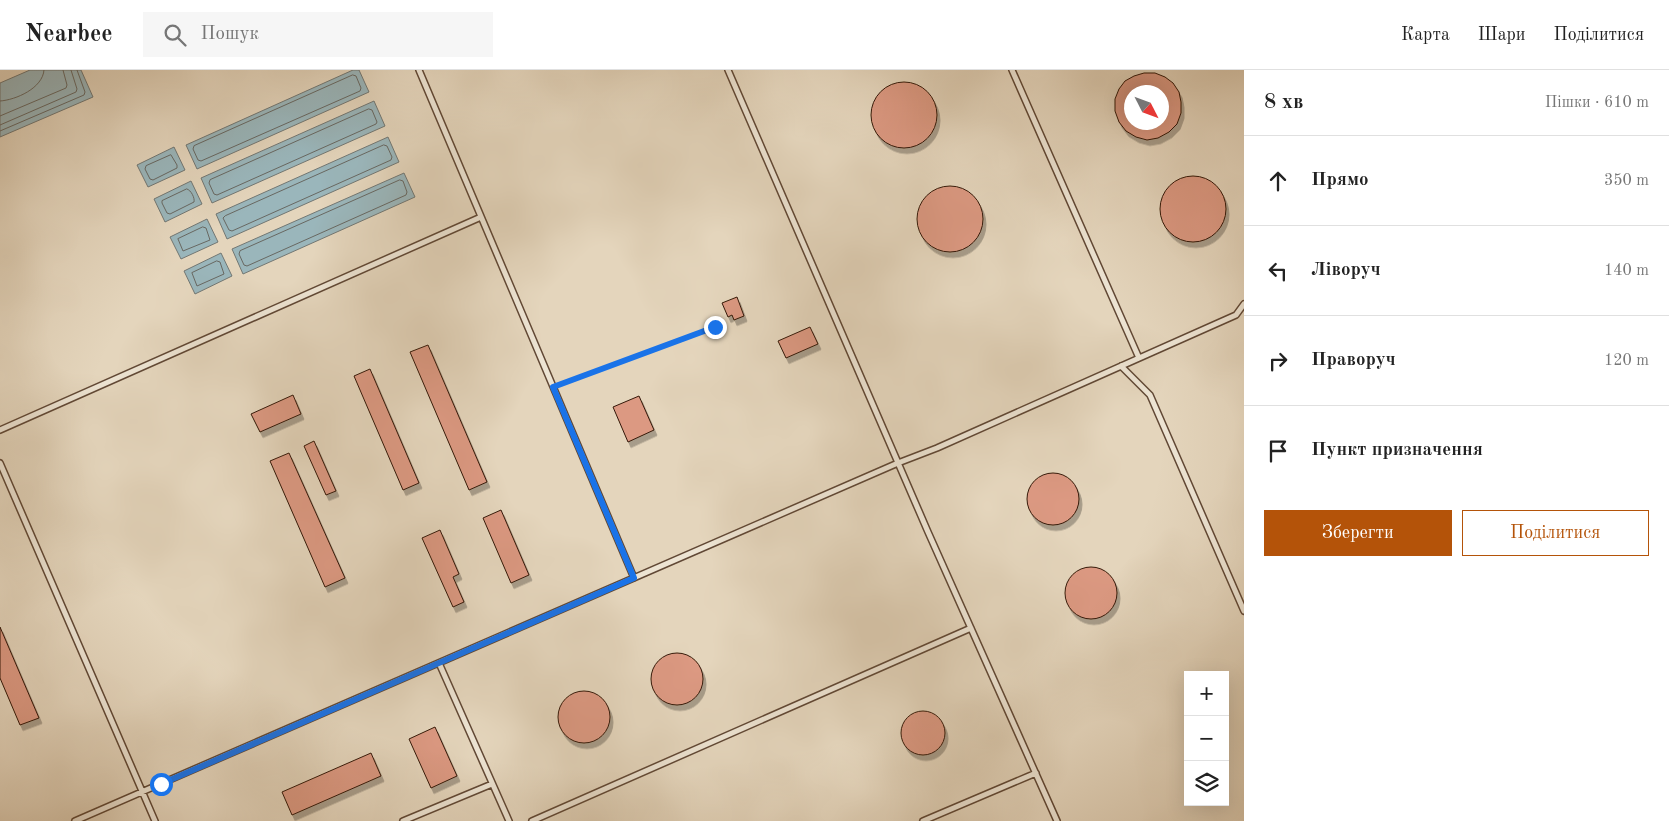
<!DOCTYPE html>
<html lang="uk">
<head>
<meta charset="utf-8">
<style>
	body { margin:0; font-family:"Old Standard TT",serif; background:#f6f6f6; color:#222 }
	.controls { position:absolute; right:15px; bottom:15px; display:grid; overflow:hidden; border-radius:0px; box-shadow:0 5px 20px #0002 }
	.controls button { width:45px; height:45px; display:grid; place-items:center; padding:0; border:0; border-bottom:1px solid #e0e0e0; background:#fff; color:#222; font:25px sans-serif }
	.compass { position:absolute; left:1124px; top:15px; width:45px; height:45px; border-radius:50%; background:#fff; box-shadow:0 5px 20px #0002; rotate:132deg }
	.stop { position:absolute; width:15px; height:15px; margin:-11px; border:4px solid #1a73e8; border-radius:50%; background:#fff }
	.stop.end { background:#1a73e8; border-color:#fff; box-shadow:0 1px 5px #0008 }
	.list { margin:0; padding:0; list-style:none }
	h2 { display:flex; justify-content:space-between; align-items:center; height:65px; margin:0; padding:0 20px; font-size:21px }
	h2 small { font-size:16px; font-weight:400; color:#767676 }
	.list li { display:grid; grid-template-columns:32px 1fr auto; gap:15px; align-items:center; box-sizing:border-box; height:90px; padding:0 20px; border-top:1px solid #e0e0e0 }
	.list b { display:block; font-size:19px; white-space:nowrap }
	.list em { font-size:16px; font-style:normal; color:#767676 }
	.actions { display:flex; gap:10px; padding:15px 20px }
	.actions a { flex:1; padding:11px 0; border:1px solid #b45309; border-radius:0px; text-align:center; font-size:18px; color:#b45309 }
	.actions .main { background:#b45309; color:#fff }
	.icon { flex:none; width:28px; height:28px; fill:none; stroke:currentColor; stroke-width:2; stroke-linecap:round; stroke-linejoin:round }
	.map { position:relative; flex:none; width:1244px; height:751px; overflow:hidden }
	header { display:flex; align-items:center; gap:30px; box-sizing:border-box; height:70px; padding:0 25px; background:#fff; border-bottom:1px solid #e0e0e0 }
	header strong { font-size:24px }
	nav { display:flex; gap:28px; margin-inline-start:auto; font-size:18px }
	.search { width:350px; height:45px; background:#f6f6f6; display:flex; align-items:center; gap:12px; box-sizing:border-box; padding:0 18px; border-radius:0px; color:#767676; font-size:19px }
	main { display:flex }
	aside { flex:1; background:#fff }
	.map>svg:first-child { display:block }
	.water { fill:#9ab6bb; stroke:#727773 }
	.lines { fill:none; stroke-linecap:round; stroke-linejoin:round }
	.shore { stroke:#686862; stroke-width:1 }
	.building { fill:#dc9982; stroke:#351908; fill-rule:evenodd; filter:url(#shadow) }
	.lane-casing { stroke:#614835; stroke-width:8 }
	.path { stroke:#351908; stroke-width:2; stroke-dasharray:1 2.5; stroke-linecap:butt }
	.lane { stroke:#ede4d3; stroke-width:5 }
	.route { stroke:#1a73e8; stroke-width:6 }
</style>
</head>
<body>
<header>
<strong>Nearbee</strong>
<div class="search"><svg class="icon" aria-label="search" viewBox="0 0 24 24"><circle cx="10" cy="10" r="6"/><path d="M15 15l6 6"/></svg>Пошук</div>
<nav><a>Карта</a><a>Шари</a><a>Поділитися</a></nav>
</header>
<main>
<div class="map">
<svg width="1244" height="751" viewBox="0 0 1244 751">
	<defs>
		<filter id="shadow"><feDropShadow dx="3" dy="5.5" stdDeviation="0" flood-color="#0004"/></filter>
	</defs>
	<rect width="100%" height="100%" fill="#e4d5bc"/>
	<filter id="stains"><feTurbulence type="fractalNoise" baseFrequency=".004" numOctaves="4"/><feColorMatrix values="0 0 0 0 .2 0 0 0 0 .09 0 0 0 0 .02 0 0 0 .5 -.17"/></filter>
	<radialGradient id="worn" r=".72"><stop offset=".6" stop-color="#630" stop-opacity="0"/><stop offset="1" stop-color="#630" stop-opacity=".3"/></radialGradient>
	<!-- water -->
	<path class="water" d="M30,0H81L93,27L0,67V13Z
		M353,0H359L369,22L197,99L186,75Z
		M374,31L385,56L212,133L201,108Z
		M388,67L399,92L227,169L216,144Z
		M174,77L185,100L148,117L137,95Z
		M404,103L415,127L243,204L232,179Z
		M191,111L202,134L165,152L154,129Z
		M207,149L218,172L181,189L170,167Z
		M221,183L232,206L195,224L184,201Z"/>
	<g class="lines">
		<!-- shore -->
		<path class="shore" d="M353,5L356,6L361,18L360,21L201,91L198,90L193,79L194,76Z
			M0,31C16,30 43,18 44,0
			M369,39L372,40L377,52L376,54L217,125L214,124L209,113L210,110Z
			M0,46L66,18L67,15L63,0
			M0,55L76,22L77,19L71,0
			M0,61L84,25L85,22L77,0
			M384,75L387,76L392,87L391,90L232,161L229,160L223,148L225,146Z
			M171,85L177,95V98L153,110L150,109L145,99L146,96Z
			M400,110L403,111L407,122L406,125L247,196L244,195L239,184L240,181Z
			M187,119C191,120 195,128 194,132L170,144L167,143L162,133V131Z
			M203,157L206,158L210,170L183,181L178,169Z
			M217,191L220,192L224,204L197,216L192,203Z"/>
	</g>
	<!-- building -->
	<path class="building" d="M1144,3H1155L1165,7L1173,13L1179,22L1181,32V43L1177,54L1169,62L1158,68L1147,70L1136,67L1126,61L1119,52L1115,41V29L1119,19L1125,11L1134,6ZM1132,22H1162V52H1132Z
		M871 45a33 33 0 1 1 66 0a33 33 0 1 1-66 0Z
		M1160 139a33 33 0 1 1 66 0a33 33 0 1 1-66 0Z
		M917 149a33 33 0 1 1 66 0a33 33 0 1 1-66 0Z
		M737,227L744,246L734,250L732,245L728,247L722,233Z
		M810,257L818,274L786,288L778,271Z
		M428,275L487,412L469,420L410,282Z
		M370,299L419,413L403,420L354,306Z
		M293,325L301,344L260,362L251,344Z
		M639,326L654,360L628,372L613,337Z
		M314,371L336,421L326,425L304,376Z
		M289,383L345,508L325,517L270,391Z
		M1027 429a26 26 0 1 1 52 0a26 26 0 1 1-52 0Z
		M501,440L529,505L511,513L483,448Z
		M440,460L459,504L453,507L464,532L453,537L422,468Z
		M1065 523a26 26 0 1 1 52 0a26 26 0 1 1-52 0Z
		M0,557L39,648L20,655L0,608Z
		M651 609a26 26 0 1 1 52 0a26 26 0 1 1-52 0Z
		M558 647a26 26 0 1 1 52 0a26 26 0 1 1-52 0Z
		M901 663a22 22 0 1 1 44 0a22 22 0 1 1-44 0Z
		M435,657L457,706L431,718L409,669Z
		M371,683L381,706L292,745L282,722Z"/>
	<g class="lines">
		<defs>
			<path id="lane" d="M419,0L634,508
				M728,0L928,462L1057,751
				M1012,0L1139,288
				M1121,296L1150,325L1244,541
				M0,360L481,147
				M0,393L155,751
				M439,593L509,751
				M75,751L898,393L937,378L1236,245L1244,234
				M403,751L492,714
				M532,751L971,558
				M923,751L1036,703"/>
		</defs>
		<!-- lane casing -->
		<use href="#lane" class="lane-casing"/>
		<!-- path -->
		<path class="path" d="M560,315L715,257"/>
		<!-- lane -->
		<use href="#lane" class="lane"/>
	</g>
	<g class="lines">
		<!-- route -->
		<path class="route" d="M161,714L634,508L553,317L715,257"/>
	</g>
	<rect width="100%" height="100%" filter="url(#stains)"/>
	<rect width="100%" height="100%" fill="url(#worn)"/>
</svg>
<div class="controls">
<button>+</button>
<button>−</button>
<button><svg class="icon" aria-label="layers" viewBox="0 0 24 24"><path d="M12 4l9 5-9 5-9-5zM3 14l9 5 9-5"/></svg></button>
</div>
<svg class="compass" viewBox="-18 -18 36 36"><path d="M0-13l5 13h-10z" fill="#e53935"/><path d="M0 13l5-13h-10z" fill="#767676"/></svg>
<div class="stop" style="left:161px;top:714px"></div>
<div class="stop end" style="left:715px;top:257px"></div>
</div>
<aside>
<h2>8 хв<small>Пішки · 610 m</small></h2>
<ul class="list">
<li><svg class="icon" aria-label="ahead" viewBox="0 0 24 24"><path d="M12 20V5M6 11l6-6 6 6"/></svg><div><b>Прямо</b></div><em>350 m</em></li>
<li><svg class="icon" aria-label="left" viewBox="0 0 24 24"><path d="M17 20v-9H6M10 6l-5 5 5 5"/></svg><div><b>Ліворуч</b></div><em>140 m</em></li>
<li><svg class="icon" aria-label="right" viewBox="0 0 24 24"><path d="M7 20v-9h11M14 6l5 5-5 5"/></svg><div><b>Праворуч</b></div><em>120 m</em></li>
<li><svg class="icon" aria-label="arrive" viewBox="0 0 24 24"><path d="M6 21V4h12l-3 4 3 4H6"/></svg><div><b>Пункт призначення</b></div></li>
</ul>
<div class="actions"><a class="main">Зберегти</a><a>Поділитися</a></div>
</aside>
</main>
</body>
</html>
